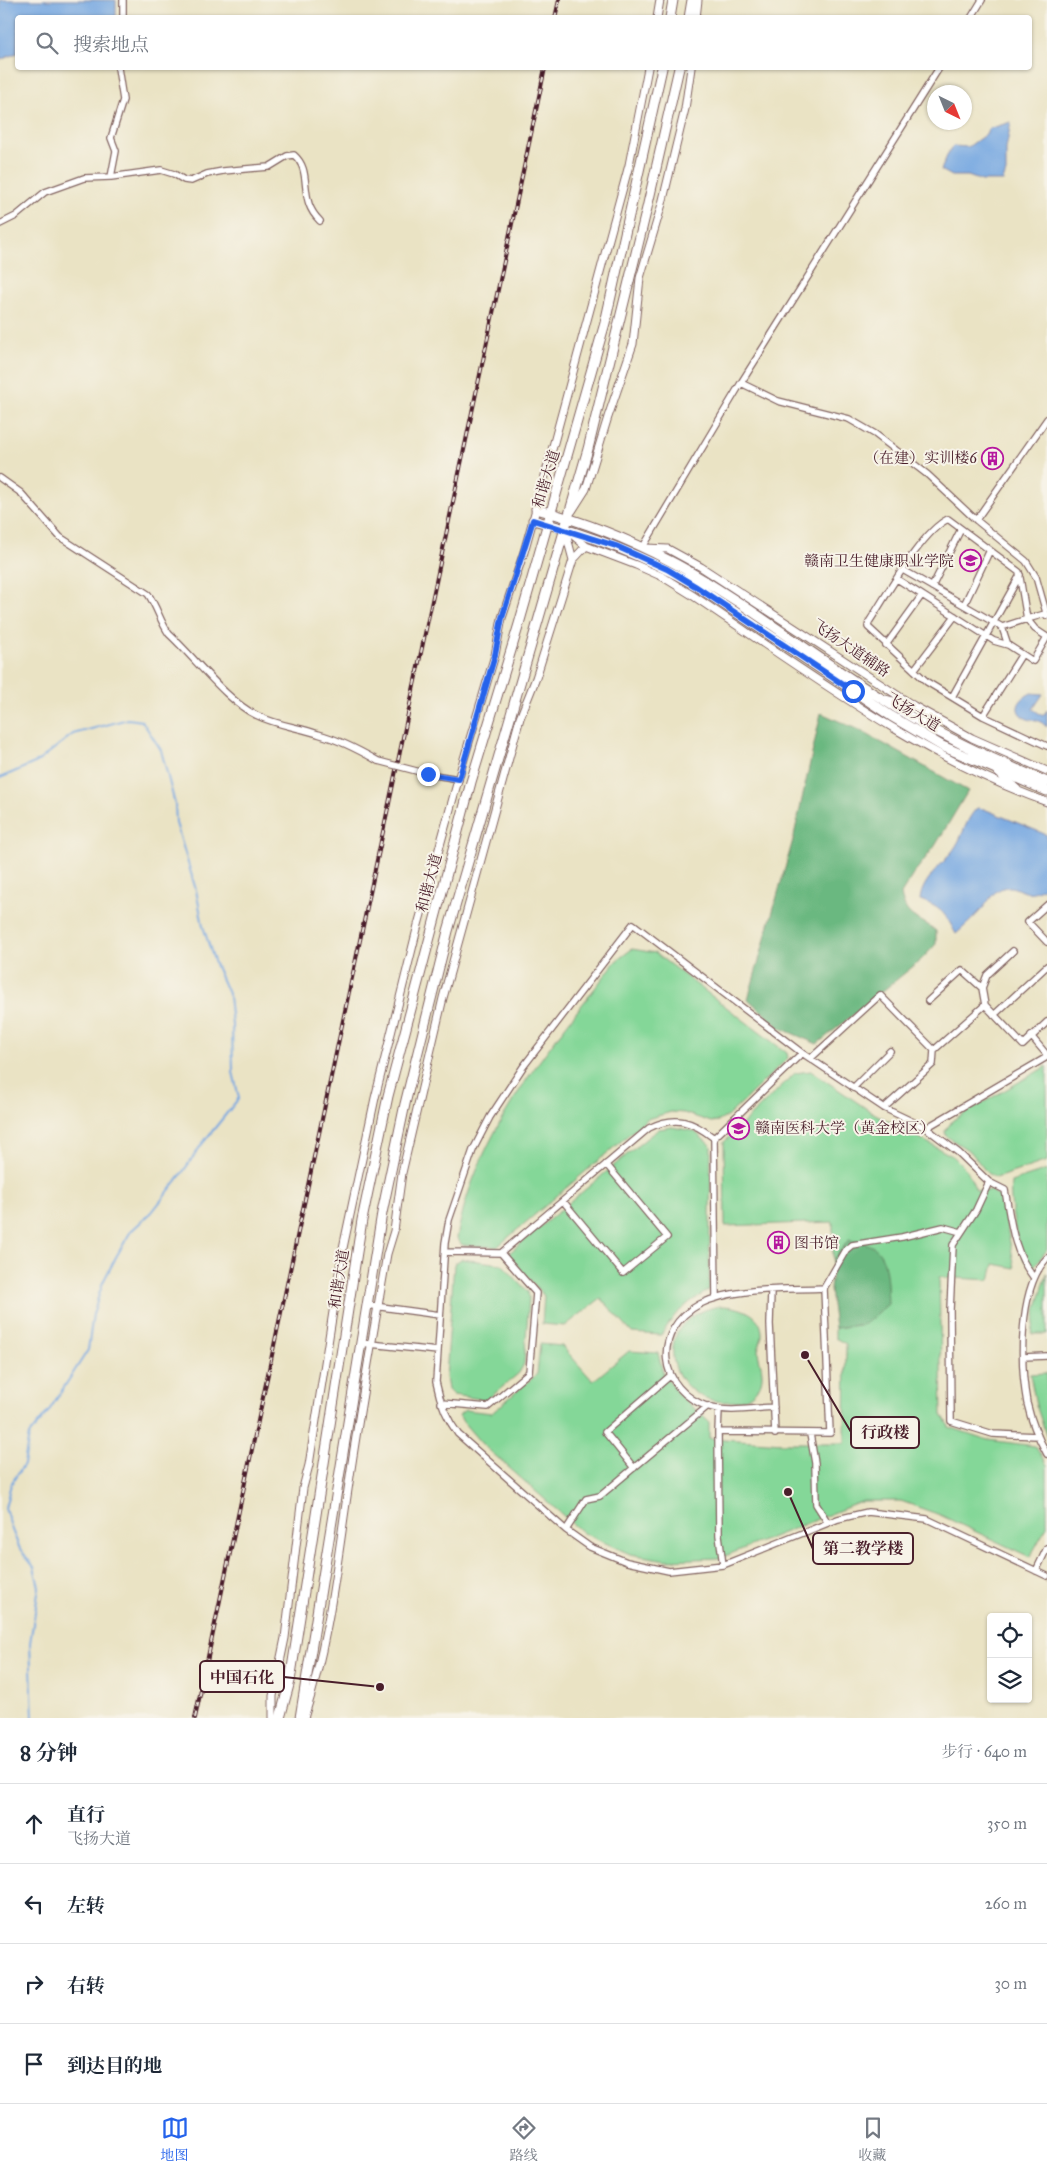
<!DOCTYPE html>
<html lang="zh">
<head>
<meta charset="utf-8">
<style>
	body { margin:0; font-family:"IM FELL Great Primer","Noto Serif SC",serif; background:#f2f2f3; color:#1f2937 }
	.controls { position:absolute; right:15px; bottom:15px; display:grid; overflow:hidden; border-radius:5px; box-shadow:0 1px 4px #0004 }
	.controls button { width:45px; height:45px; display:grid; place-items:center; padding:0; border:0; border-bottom:1px solid #e0e1e3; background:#fff; color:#1f2937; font:25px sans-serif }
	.compass { position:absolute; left:927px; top:85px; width:45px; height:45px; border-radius:50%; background:#fff; box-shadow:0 1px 4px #0004; rotate:137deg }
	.stop { position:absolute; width:15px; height:15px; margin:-11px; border:4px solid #2563eb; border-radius:50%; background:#fff }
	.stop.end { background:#2563eb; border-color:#fff; box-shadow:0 1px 5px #0008 }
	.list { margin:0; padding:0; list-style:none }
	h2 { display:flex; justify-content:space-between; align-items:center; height:65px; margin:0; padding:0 20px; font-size:21px }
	h2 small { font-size:16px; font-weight:400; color:#747a83 }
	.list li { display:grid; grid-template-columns:32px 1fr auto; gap:15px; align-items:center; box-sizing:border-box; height:80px; padding:0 20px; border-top:1px solid #e0e1e3 }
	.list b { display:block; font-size:19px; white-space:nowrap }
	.list p { margin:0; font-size:16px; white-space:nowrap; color:#747a83 }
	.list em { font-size:16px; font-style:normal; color:#747a83 }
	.icon { flex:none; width:28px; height:28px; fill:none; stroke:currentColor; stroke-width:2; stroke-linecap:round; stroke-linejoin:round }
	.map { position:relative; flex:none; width:1047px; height:1718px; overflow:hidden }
	.search { position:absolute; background:#fff; box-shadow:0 1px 4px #0004; left:15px; right:15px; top:15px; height:55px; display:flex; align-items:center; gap:12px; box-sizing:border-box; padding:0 18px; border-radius:5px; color:#747a83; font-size:19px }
	.sheet { height:385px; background:#fff }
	nav { display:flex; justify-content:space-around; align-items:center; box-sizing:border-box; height:70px; border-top:1px solid #e0e1e3; background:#fff; font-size:14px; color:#747a83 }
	nav a { display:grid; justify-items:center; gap:2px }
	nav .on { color:#2563eb }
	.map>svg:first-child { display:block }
	.green { fill:#84d798; stroke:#677b62 }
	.forest { fill:#6bb880; stroke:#5a6c56 }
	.water { fill:#76a7e1; stroke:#606386 }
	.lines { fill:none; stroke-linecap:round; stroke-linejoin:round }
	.stream { stroke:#76a7e1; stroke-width:2 }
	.minor-casing { stroke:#826461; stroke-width:8 }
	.tertiary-casing { stroke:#826461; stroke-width:9 }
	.primary-casing { stroke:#826461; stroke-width:11 }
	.trunk-casing { stroke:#826461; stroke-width:11 }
	.minor { stroke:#fff; stroke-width:5.5 }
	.tertiary { stroke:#fff; stroke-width:7 }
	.primary { stroke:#fff; stroke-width:9 }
	.trunk { stroke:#fff; stroke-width:9 }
	.rail-casing { stroke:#4a1f2b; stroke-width:4 }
	.rail { stroke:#f7f3e8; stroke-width:2; stroke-dasharray:5.5; stroke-linecap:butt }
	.minor-bridge-casing { stroke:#826461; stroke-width:8; stroke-linecap:butt }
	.minor-bridge { stroke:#fff; stroke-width:5.5 }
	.route { stroke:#2563eb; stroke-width:6 }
	.labels { text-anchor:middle; stroke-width:4; stroke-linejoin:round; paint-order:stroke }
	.poi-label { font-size:15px; fill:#4a1f2b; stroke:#f7f3e8; text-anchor:end }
	.street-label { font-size:15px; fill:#4a1f2b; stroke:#f7f3e8 }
	.leader { fill:none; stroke:#4a1f2b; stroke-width:2 }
	.callout-dot { fill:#4a1f2b; stroke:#f7f3e8; stroke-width:2 }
	.callout { fill:#f7f3e8; stroke:#4a1f2b; stroke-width:2 }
	.callout-label { font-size:16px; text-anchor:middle; font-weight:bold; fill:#4a1f2b }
</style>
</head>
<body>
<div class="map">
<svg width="1047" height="1718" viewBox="0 0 1047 1718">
	<rect width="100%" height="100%" fill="#f7f3e8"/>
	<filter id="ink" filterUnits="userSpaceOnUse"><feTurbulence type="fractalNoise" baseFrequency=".02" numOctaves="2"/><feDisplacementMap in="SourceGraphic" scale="10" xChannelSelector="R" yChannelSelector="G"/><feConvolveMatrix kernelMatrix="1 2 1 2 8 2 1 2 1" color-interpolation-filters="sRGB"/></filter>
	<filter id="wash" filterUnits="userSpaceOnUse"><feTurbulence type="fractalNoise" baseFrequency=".0096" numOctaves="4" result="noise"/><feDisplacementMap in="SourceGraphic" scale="20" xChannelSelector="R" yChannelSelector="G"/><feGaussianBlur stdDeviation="1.12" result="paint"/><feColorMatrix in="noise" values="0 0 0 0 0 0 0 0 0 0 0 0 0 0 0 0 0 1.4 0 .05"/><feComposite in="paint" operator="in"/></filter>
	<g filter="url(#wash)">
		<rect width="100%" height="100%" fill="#eae3c4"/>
		<!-- green -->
		<path class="green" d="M632,949L655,953L787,1053L788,1058L728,1116L719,1121L711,1122L684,1113L671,1112L647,1119L497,1247L462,1245L457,1238C476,1130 551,1046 616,961Z
			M1047,1066V1161L996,1178L987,1173L971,1152L946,1136L945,1131L953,1120Z
			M811,1071L870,1111L954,1157L967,1170L976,1190L991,1191L1001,1197L1015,1268L994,1264L990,1280L939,1277L942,1414L949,1427L988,1440L1035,1446L1047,1465V1526L1030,1557L940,1515L901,1501H863L720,1558L666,1560L630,1554L583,1533L481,1443L463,1422L459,1415L465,1410L492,1413L537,1374L540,1344L562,1346L593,1381L629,1351L658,1353L663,1373L677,1393L709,1422V1438L782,1443H845L846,1344L835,1338V1328L865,1324L849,1240L833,1260V1222L725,1226L724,1142L795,1073Z
			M672,1127L694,1131L711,1146L709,1290L690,1302L675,1315L661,1335L632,1333L601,1298L565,1326L542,1324L544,1296L508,1254L648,1137L659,1129Z
			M1047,1170V1250L1034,1266L1025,1262C1016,1241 1009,1204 1011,1182Z
			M461,1259L502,1264L528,1292L529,1299L524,1364L519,1373L487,1400L453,1395L448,1390L446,1377L454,1264Z
			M1047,1273V1334H1032L1037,1307Z
			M720,1306C738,1306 763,1313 762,1335C762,1340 759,1345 758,1350C758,1358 762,1365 762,1373C763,1388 751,1399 737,1401C671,1412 641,1320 720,1306Z
			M1047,1373V1437L1036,1405L1030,1374Z"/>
		<!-- forest -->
		<path class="forest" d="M821,713L861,731L968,791L935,846L914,873L901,894C906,921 919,916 936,931V944L921,960L817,1044L780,1028L748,999L793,840Z
			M849,1240C858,1242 872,1243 878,1251C888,1261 887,1291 888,1304L865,1324L835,1328L830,1289L833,1260Z"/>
		<!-- water -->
		<path class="water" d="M0,0H116V17L18,18L17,53L0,60Z
			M1011,122L1006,149V172L1003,181H982L968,176H952L941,170L950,149L953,146L968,147L986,134L988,129Z
			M1031,693L1043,694L1033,709L1043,716L1047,710V727L1040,721C1018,721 1008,705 1031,693Z
			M977,808L984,809L1047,835V885C1021,905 1018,877 997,891C991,895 987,904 982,909C974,918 965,926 956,934C945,914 943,908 920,900C922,878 944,865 956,846C964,833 966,819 977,808Z"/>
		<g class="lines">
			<!-- stream -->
			<path class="stream" d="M0,778L37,762L73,734L128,719L142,721L161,750L175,804L176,823L196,890L203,926L215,964L229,996L232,1024L233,1072L239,1098L202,1144L178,1179L152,1212L131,1231L116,1257L103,1282L93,1314L88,1350L48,1412L29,1435L24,1464L11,1484L5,1508L12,1530L20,1549L34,1567L39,1587L30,1643L33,1718"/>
		</g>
	</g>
	<g filter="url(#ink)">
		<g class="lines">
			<defs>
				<path id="minor" d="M123,18V0
					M971,18L982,0
					M111,177L116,151L111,138L123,100L118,68
					M0,224L16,216L45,192L84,178L111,177L161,170L174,174L184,180L191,181L207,174L223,171L269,167L287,156L294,155C309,168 303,186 309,204C311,210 315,216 320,221
					M741,383L778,401L849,419L875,434L928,475L976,520
					M1047,419L976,520L1026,561L1036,577L1047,616
					M0,478L21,493L60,537L148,594C157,607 160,621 169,634C194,657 228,702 256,715C276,725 297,727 318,734C340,740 359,750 378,761
					M643,547L741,383L939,68
					M903,570L1002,627L1027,619L1035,629L1047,637
					M897,579L994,641L1008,645
					M932,587L961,529
					M964,605L990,550
					M1045,614L1027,619L1019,572L948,519C921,532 887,595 869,622L868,627L927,682L983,716L1047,746
					M1002,627L1008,645L1033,661L1047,637
					M886,645L922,595
					M914,670L955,616
					M952,697L1020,575
					M983,716L1022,654
					M428,774L459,779
					M1047,942L1028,922L1047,905
					M928,1001L962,970L982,988
					M985,1005L982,988L987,975L1013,951
					M994,1015L1047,966
					M1031,1036L1047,1055
					M1047,1057L926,1128L884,1108L802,1053L633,924L523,1067L490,1117L473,1150L449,1220L445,1243L436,1382C440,1402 446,1418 458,1434L566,1530L590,1547L627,1562L669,1571L723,1565L838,1519L868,1512L927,1519L1047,1576
					M811,1058L880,995L934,1050L985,1005L1023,1045L1047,1022
					M853,1088L890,1051
					M884,1108L933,1064L934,1050
					M926,1128L959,1153L989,1182L1005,1190C1011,1223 1013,1251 1034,1278
					M714,1138L802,1053
					M989,1182L976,1210L953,1245L950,1310L951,1421L993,1434L1038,1436
					M563,1201L623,1273L667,1237L606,1164
					M501,1253L649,1128C676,1115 692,1121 714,1138L716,1297
					M1047,1258C1018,1289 1020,1364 1027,1403C1031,1421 1038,1438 1047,1454
					M771,1291L770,1324L775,1434
					M367,1305L440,1315
					M360,1343L438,1351
					M1023,1357L1047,1356
					M441,1403L488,1407L529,1372L536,1293L501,1253L445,1252
					M774,1407C754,1408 728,1413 709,1407C657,1390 651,1330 700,1304C734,1287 786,1290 824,1288L846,1250L852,1245L902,1237L943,1227L961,1232
					M718,1432L719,1409
					M810,1434L815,1463L816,1504L828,1523
					M634,1468L605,1432L671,1375
					M566,1530L586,1499L600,1496L708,1406
					M723,1565L719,1535L718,1432L830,1433L824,1288
					M1036,1571L1047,1548"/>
				<path id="tertiary" d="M657,18L660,0
					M696,18L698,0
					M572,511L586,489L608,417L633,344L640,278L662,204L685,109L691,68
					M569,532L586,546L636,565L663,577L692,595C806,671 917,756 1047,802
					M646,548L668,549L701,567L914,706L972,738L1047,771
					M573,560L586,546
					M885,699L909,705
					M997,772L1017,789
					M273,1718V1696L285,1638L303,1488L309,1465L343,1248L375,1098L418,925L463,762L495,655L502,618L524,552L536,509L629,165L648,68
					M304,1718C329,1642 337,1562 349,1483C360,1406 374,1330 387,1254L394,1231L402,1173L443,998L520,718L536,678L573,560L565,530"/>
				<path id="primary" d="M536,509C582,521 628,539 670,561C694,573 716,588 738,602C785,633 831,667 879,697C932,732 989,758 1047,782
					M533,520C591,535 644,556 695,585L891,716L942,746L1047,791"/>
				<path id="trunk" d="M670,18L673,0
					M689,18L692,0
					M280,1718L290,1681L362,1220L388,1096L471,782L519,624L605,323L662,68
					M300,1718L382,1213L405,1104L448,931L588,449L647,208L679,68"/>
			</defs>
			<!-- minor casing -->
			<use href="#minor" class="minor-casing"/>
			<!-- tertiary casing -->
			<use href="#tertiary" class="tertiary-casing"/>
			<!-- primary casing -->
			<use href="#primary" class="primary-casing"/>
			<!-- trunk casing -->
			<use href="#trunk" class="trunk-casing"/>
			<!-- minor -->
			<use href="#minor" class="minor"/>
			<!-- tertiary -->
			<use href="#tertiary" class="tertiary"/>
			<!-- primary -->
			<use href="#primary" class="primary"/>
			<!-- trunk -->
			<use href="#trunk" class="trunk"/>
			<defs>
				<path id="rail" d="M555,18L559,0
					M195,1718L545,68"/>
			</defs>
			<!-- rail casing -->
			<use href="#rail" class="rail-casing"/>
			<!-- rail -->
			<use href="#rail" class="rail"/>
			<defs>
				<path id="minor-bridge" d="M378,761L428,774"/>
			</defs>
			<!-- minor-bridge casing -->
			<use href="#minor-bridge" class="minor-bridge-casing"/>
			<!-- minor-bridge -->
			<use href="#minor-bridge" class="minor-bridge"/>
		</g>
	</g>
	<g class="lines" filter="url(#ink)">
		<!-- route -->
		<path class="route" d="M428,774L459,779L495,655L502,618L533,520L616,546L667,569L695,586L853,691"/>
	</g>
	<!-- icons -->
	<defs>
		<symbol id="building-ring" viewBox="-11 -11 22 22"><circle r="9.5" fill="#f7f3e8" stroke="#b5179e" stroke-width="1.5"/><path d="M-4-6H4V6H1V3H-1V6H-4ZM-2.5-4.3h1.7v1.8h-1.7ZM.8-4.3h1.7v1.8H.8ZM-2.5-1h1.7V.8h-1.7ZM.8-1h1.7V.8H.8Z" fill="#b5179e"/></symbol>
		<symbol id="university-ring" viewBox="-11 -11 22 22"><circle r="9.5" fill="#f7f3e8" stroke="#b5179e" stroke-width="1.5"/><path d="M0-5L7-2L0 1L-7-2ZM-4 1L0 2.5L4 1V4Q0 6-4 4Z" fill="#b5179e"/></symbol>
	</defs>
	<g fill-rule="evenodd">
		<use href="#building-ring" x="980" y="446" width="25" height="25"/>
		<use href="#university-ring" x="958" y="548" width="25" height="25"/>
		<use href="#university-ring" x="726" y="1116" width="25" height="25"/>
		<use href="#building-ring" x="766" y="1230" width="25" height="25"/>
	</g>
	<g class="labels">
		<!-- poi labels -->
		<g class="poi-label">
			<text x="977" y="463">（在建）实训楼6</text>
			<text x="954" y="566">赣南卫生健康职业学院</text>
			<text x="755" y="1133" text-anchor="start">赣南医科大学（黄金校区）</text>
			<text x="794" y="1248" text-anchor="start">图书馆</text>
		</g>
		<!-- street labels -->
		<g class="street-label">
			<text transform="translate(546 479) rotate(-73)" y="5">和谐大道</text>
			<text transform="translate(851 648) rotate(34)" y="5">飞扬大道辅路</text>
			<text transform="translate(913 712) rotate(31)" y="5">飞扬大道</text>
			<text transform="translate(429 883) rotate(-75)" y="5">和谐大道</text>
			<text transform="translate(339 1279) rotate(-81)" y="5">和谐大道</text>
		</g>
	</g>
	<!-- callouts -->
	<path class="leader" d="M805 1355L851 1432M788 1492L813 1549M380 1687L284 1677"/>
	<g class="callout-dot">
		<circle cx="805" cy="1355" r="5"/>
		<circle cx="788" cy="1492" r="5"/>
		<circle cx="380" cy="1687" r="5"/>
	</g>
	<g class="callout">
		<rect x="851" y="1417" width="68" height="31" rx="5"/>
		<rect x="813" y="1533" width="100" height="31" rx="5"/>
		<rect x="200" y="1661" width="84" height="31" rx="5"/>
	</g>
	<g class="callout-label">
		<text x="885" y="1438">行政楼</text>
		<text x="863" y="1554">第二教学楼</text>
		<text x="242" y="1683">中国石化</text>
	</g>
</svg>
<div class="controls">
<button><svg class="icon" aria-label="locate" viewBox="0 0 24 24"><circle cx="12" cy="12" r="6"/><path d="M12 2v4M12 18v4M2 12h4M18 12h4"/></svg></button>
<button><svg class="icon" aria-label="layers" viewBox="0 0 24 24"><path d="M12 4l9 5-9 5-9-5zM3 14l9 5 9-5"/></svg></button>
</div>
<svg class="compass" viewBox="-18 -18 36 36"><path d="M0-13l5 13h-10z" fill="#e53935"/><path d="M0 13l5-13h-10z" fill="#747a83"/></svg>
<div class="stop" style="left:853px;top:691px"></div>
<div class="stop end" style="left:428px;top:774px"></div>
<div class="search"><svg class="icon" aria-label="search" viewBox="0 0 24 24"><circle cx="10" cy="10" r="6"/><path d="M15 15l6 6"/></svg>搜索地点</div>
</div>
<section class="sheet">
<h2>8 分钟<small>步行 · 640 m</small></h2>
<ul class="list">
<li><svg class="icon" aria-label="ahead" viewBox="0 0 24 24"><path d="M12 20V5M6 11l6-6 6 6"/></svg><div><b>直行</b><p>飞扬大道</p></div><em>350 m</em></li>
<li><svg class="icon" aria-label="left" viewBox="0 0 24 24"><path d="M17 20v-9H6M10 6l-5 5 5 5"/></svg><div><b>左转</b></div><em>260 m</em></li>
<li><svg class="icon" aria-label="right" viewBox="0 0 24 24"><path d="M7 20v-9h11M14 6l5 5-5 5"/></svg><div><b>右转</b></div><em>30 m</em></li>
<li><svg class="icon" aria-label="arrive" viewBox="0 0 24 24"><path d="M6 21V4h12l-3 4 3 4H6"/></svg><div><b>到达目的地</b></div></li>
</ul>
</section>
<nav>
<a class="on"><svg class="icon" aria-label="map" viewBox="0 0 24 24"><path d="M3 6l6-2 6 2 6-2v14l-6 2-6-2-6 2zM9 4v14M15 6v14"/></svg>地图</a>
<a><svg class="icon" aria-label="directions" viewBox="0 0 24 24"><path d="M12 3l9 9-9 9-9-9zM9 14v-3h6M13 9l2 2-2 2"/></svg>路线</a>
<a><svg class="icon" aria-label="saved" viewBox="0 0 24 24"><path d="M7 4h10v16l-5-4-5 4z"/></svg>收藏</a>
</nav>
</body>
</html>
